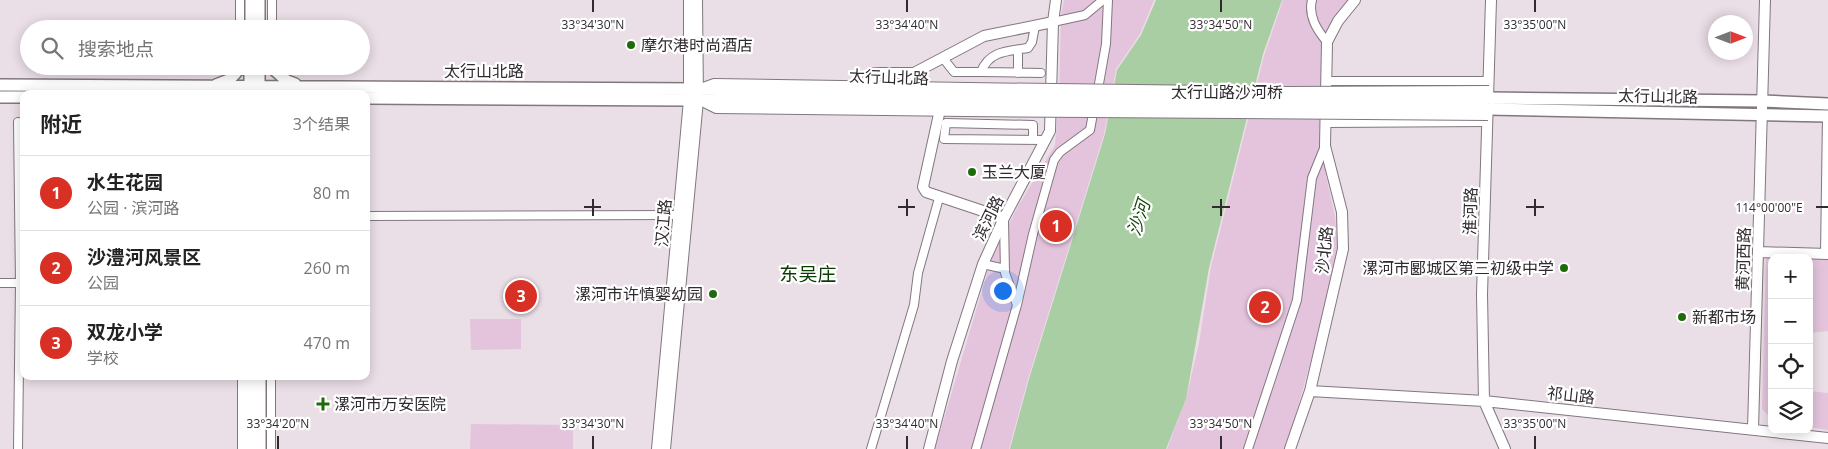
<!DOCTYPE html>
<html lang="zh">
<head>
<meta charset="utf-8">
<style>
	body { margin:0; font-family:"Open Sans","Noto Sans SC",sans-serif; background:#f6f6f6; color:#222 }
	.controls { position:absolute; right:15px; bottom:15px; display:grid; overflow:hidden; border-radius:10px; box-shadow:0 2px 12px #0003 }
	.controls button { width:45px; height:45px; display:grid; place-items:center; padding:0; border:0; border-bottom:1px solid #e0e0e0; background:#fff; color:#222; font:25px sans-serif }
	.compass { position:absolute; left:1708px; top:15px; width:45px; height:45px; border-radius:50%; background:#fff; box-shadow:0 2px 12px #0003; rotate:90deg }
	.you { position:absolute; left:1002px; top:290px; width:18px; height:18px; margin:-12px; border:4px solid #fff; border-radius:50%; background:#1a73e8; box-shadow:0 0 0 8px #1a73e833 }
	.badge { display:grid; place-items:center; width:32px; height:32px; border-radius:50%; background:#d93025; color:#fff; font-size:16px; font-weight:700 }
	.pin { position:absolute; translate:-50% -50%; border:2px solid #fff; box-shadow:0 1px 5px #0006 }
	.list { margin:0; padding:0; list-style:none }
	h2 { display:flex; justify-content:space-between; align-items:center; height:65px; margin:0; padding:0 20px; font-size:21px }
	h2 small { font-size:16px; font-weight:400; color:#767676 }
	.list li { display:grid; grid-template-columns:32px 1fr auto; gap:15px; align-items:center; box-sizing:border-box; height:75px; padding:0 20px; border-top:1px solid #e0e0e0 }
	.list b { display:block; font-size:19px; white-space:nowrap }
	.list p { margin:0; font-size:16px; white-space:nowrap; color:#767676 }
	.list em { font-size:16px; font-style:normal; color:#767676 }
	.icon { flex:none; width:28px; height:28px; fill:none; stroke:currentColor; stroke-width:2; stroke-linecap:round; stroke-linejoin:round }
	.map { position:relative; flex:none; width:1828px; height:449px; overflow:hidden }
	.search { position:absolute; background:#fff; box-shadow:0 2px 12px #0003; left:20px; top:20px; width:350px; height:55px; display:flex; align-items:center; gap:12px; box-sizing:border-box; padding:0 18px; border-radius:28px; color:#767676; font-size:19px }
	.panel { position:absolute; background:#fff; box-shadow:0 2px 12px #0003; left:20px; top:90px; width:350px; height:290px; border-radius:10px }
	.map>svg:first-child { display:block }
	.green { fill:#e4c4dd }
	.water { fill:#aacea3 }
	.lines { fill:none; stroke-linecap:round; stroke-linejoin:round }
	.minor-casing { stroke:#81777f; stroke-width:10 }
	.tertiary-casing { stroke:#81777f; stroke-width:12 }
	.secondary-casing { stroke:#81777f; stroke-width:14 }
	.minor { stroke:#fff; stroke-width:8 }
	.tertiary { stroke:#fff; stroke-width:10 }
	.secondary { stroke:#fff; stroke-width:11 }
	.minor-bridge-casing { stroke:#81777f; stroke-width:10; stroke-linecap:butt }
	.secondary-bridge-casing { stroke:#81777f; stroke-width:14; stroke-linecap:butt }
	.minor-bridge { stroke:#fff; stroke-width:8 }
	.secondary-bridge { stroke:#fff; stroke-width:11 }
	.ticks { fill:none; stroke:#302b2f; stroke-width:2 }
	.poi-dot { fill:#1e6b0b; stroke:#fff; stroke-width:2 }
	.labels { text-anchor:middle; stroke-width:4.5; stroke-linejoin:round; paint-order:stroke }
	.poi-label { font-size:16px; fill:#302b2f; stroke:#fff; text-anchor:start }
	.street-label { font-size:16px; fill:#302b2f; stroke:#fff }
	.water-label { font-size:18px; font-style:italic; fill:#17470d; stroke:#fff }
	.quarter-label { font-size:19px; fill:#0a3c01; stroke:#fff }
	.ticks-label { font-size:12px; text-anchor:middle; fill:#302b2f; stroke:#fff; stroke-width:4.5; stroke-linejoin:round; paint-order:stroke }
</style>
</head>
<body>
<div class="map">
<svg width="1828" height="449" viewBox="0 0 1828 449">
	<rect width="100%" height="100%" fill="#eadee7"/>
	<!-- green -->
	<path class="green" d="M1064,0H1154L1140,34L1116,69L1104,134L1028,379L1009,449H935L991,260L1017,208L1055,145L1059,101L1061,15Z
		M1283,0H1349L1329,26L1322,44L1321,103L1326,176L1335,217L1338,249L1336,272L1286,449H1167L1186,399L1199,343L1211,267L1264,56Z
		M1766,256L1804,258H1772V419L1762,409Z
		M1809,258L1828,259V331L1809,333Z
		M470,319H521V349L471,350Z
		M1809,391L1828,393V430L1809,427Z
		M471,424L573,425V449H470Z"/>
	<!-- water -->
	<path class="water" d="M1156,0H1282L1263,54L1209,268L1186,399L1166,449H1010L1029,379L1105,134L1117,70L1141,35Z"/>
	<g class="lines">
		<defs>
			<path id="minor" d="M1312,0C1308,16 1317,30 1327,42
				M1053,22L1085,15L1103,0
				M240,29V0
				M272,29V0
				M943,58L954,72H981C989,51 1007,51 1028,48L1032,42L1035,26
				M981,72L1041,73
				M1018,73V50
				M1326,81H1489
				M703,87L714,83L968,87
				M1097,95L1106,44L1108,0
				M702,102L716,109L966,112
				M1325,123L1488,122
				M1033,140V125L946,123L944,139L1046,140
				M366,216L679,215
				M1825,254L1827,116
				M983,264L1005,269
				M0,283H24
				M1017,305L1033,234L1054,160L1060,152L1090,130L1094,108
				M242,376V449
				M18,449L20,283L18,122
				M271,449V376
				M871,449L914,305L918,273L939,198
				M976,449L1017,305L1005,273L1004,220
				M1248,449L1297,300L1312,178L1325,146"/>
			<path id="tertiary" d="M1491,0L1482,294L1484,401L1505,449
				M857,92L874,73H914L984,36L1053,22
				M941,105L923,187L926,192L1004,218
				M1758,252L1828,254
				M1310,391L1484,401L1828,438
				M1753,429L1765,0
				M657,449L689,100V0
				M665,449L698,100L697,0
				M929,449L952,361L983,264L1004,218L1050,131L1053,22L1056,0
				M1290,449L1310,391L1343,249L1342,212L1325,146L1327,42L1338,21L1355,0"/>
			<path id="secondary" d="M251,0V29
				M259,29V0
				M270,66L287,81L295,84
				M0,85L698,89L967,95
				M216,85L229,80L242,66
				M250,92V66
				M259,92V66
				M0,97H24
				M366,98L689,100L966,105
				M1489,98L1763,101L1828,104
				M1488,109L1828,116
				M251,376V449
				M260,376V449"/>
		</defs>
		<!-- minor casing -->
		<use href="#minor" class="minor-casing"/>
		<!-- tertiary casing -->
		<use href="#tertiary" class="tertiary-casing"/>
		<!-- secondary casing -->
		<use href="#secondary" class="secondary-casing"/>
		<!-- minor -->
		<use href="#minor" class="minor"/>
		<!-- tertiary -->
		<use href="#tertiary" class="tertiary"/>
		<!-- secondary -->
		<use href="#secondary" class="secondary"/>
		<defs>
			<path id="minor-bridge" d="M968,87L1287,91L1489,90
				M966,112L1488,116"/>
			<path id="secondary-bridge" d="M967,95L1489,98
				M966,105L1488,109"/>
		</defs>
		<!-- minor-bridge casing -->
		<use href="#minor-bridge" class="minor-bridge-casing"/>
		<!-- secondary-bridge casing -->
		<use href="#secondary-bridge" class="secondary-bridge-casing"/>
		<!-- minor-bridge -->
		<use href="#minor-bridge" class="minor-bridge"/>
		<!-- secondary-bridge -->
		<use href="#secondary-bridge" class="secondary-bridge"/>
	</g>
	<!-- ticks -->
	<path class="ticks" d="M593,0V12M907,0V12M1221,0V12M1535,0V12M593,199V216M907,199V216M1221,199V216M1535,199V216M584,207H601M898,207H915M1212,207H1230M1526,207H1544M1816,207H1828M278,436V449M593,436V449M907,436V449M1221,436V449M1535,436V449"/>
	<!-- markers -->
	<g class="poi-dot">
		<circle cx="631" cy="45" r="5"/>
		<circle cx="972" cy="172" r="5"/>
		<circle cx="1564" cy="268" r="5"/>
		<circle cx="713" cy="294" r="5"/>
		<circle cx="1682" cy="317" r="5"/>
		<path d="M320.5 396.5h5v5h5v5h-5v5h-5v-5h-5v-5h5z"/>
	</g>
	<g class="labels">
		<!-- poi labels -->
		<g class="poi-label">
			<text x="641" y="51">摩尔港时尚酒店</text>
			<text x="982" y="178">玉兰大厦</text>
			<text x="1554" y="274" text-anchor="end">漯河市郾城区第三初级中学</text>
			<text x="703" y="300" text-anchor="end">漯河市许慎婴幼园</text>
			<text x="1692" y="323">新都市场</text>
			<text x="334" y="410">漯河市万安医院</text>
		</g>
		<!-- street labels -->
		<g class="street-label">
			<text x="484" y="77">太行山北路</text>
			<text transform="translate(889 77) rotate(2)" y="6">太行山北路</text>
			<text x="1227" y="98">太行山路沙河桥</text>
			<text transform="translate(1658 96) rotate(1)" y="6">太行山北路</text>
			<text transform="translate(1470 211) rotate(-88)" y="6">淮河路</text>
			<text transform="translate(988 218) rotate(-64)" y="6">滨河路</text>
			<text transform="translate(663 223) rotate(-85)" y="6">汉江路</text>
			<text transform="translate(1324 250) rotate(-84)" y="6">沙北路</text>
			<text transform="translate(1743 259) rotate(-88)" y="6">黄河西路</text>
			<text transform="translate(1571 395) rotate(6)" y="6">祁山路</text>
		</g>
		<!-- water labels -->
		<g class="water-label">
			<text transform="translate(1139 218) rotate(-72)" y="6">沙河</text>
		</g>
		<!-- quarter labels -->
		<g class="quarter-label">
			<text x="808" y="281">东吴庄</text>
		</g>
	</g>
	<g class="ticks-label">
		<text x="593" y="29">33°34'30"N</text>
		<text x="907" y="29">33°34'40"N</text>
		<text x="1221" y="29">33°34'50"N</text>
		<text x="1535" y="29">33°35'00"N</text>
		<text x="1769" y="212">114°00'00"E</text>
		<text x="278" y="428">33°34'20"N</text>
		<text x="593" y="428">33°34'30"N</text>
		<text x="907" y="428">33°34'40"N</text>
		<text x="1221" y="428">33°34'50"N</text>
		<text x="1535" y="428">33°35'00"N</text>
	</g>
</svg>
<div class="controls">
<button>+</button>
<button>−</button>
<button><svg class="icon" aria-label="locate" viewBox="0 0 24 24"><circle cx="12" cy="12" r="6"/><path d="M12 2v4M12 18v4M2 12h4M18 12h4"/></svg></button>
<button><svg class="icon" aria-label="layers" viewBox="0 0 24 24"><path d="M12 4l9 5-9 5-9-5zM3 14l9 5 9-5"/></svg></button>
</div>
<svg class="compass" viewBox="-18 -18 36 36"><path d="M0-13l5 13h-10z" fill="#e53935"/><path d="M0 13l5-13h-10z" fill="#767676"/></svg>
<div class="you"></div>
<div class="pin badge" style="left:1056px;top:226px">1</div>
<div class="pin badge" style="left:1265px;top:307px">2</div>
<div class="pin badge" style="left:521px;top:296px">3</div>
<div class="search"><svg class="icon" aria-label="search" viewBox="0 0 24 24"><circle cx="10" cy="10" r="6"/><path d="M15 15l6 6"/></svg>搜索地点</div>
<section class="panel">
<h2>附近<small>3个结果</small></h2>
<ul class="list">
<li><span class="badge">1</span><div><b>水生花园</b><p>公园 · 滨河路</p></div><em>80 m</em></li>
<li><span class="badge">2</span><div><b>沙澧河风景区</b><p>公园</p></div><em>260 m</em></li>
<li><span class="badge">3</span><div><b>双龙小学</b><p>学校</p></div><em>470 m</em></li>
</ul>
</section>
</div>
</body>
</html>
